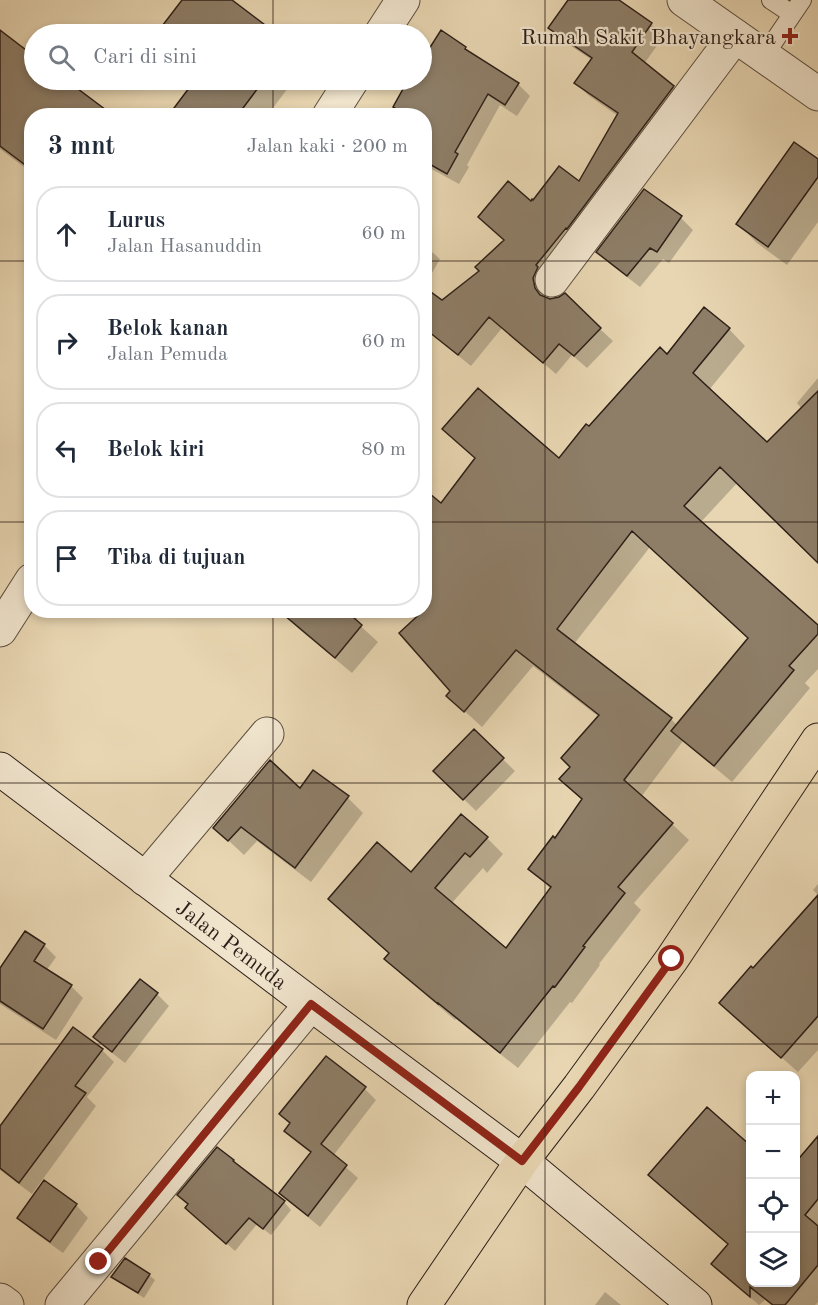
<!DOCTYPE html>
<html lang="id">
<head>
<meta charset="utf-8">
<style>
	body { margin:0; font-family:"Old Standard TT",serif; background:#f2f2f3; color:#1f2937 }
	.controls { position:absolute; right:18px; bottom:18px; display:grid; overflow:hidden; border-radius:12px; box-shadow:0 3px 9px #0003 }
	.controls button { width:54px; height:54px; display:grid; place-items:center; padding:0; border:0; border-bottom:2px solid #e0e1e3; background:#fff; color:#1f2937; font:30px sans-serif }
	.stop { position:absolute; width:18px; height:18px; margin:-14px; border:4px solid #8f2418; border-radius:50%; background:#fff }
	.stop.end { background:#8f2418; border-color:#fff; box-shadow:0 2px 6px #0008 }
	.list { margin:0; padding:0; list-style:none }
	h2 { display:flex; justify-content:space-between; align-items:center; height:78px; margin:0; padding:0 24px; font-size:26px }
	h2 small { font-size:20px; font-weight:400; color:#747a83 }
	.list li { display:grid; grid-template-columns:39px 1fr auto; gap:18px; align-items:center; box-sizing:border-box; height:96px; margin:0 12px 12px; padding:0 12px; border:2px solid #e0e1e3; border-radius:24px }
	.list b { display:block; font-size:22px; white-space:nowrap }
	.list p { margin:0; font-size:20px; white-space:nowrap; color:#747a83 }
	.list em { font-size:20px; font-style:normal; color:#747a83 }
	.icon { flex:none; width:33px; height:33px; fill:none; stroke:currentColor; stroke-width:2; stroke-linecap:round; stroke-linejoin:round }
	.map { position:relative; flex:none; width:818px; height:1305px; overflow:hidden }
	.search { position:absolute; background:#fff; box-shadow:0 3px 9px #0003; left:24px; top:24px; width:408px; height:66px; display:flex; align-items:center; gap:15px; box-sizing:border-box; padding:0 21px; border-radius:33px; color:#747a83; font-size:22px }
	.panel { position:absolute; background:#fff; box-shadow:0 3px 9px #0003; left:24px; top:108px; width:408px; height:510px; border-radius:24px }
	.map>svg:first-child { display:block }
	.shadow { fill:#0003; fill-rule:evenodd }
	.building { fill:#8e7e68; stroke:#2d1f18; stroke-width:1.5 }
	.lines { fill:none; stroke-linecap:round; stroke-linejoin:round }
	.service-casing { stroke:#5c4d3e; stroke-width:20 }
	.minor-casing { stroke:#5c4d3e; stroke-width:35 }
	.tertiary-casing { stroke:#5c4d3e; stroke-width:35 }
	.secondary-casing { stroke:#2d1f18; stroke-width:35 }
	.primary-casing { stroke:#2d1f18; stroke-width:35 }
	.service { stroke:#f0e4cd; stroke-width:18 }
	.minor { stroke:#f0e4cd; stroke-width:33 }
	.tertiary { stroke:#f0e4cd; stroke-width:33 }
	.secondary { stroke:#f0e4cd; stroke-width:33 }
	.primary { stroke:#e8d6b2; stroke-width:33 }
	.route { stroke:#8f2418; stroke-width:8 }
	.grid { fill:none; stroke:#2d1f18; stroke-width:1.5; stroke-opacity:0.55 }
	.poi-dot { fill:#8f2418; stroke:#f0e4cd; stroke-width:2 }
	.labels { text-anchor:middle; stroke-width:4.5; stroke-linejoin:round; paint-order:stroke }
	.poi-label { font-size:22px; fill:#2d1f18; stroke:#f0e4cd; text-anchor:end }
	.street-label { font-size:22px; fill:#2d1f18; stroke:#f0e4cd }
</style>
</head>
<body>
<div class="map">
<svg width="818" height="1305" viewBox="0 0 818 1305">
	<rect width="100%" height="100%" fill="#e8d6b2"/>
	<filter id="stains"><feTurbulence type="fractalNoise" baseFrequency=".00333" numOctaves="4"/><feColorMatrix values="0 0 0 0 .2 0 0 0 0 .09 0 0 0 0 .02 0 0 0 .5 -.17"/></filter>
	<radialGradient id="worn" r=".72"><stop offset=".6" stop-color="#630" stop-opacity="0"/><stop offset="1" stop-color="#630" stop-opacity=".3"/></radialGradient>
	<!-- shadow -->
	<path class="shadow" d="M184,0H229L275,34H158Z
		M569,0H617L651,24L663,37L644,64L673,87L686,99L545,291L546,299L600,329L613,341L587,368L572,355L556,374L502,328L471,366L424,328L442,302L481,271L505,241L531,203L579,183L618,116L588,95L576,83L592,60L562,40L550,28Z
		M0,32L34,58V80H63L111,116H32V173L0,149Z
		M441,32L465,48L473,56L518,84L530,96L517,116L500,105L467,165L469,167L459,184L424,165V116H401L402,114L395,107L411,80H422V63Z
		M197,80H294L267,116H170Z
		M818,161V222L787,265L757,243L738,224Z
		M644,191L681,218L693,230L669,263L663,259L640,287L610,264L598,252Z
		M424,245L440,259L424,287Z
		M729,329L745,346L709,390L767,444L802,409L797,403L818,378V562L738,482L701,522L818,627V669L805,683L810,688L732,782L683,741L641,797L672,824L689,840L634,903L641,910L599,964L600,965L572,1003L570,1002L518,1068L456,1019L455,1020L403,976L386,959L390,954L330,899L411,874L487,838L503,854L487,873L483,868L451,904L507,950L552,890L530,869L556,840L583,800L561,779L572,767L599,717L533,666L482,727L448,696L452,691L432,606L441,505L476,459L444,429L559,461L589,428L667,356ZM650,547L750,638L677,725L671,719L574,644Z
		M285,610H364L355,621L378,642L352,673L299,629L283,613Z
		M474,731L515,771L476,811L435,771Z
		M300,790L348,798L363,813L311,882L257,841L244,855L215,828Z
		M818,884V895L813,890Z
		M818,898V1050L798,1072L737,1018L754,970Z
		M44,945L56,957L46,971L71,986L83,998L56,1040L0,1004V971Z
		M140,981L157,994L169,1006L125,1063L107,1049L95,1037Z
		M102,1050L114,1062L87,1097L96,1106L32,1194L0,1170V1131Z
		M364,1088L376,1100L333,1156L358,1178L320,1227L293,1205L281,1193L312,1154L298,1143L286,1131Z
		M707,1109L750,1147V1282H796V1165L818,1151V1302L815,1305H771L765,1300L759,1305L730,1280L713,1264L729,1245L667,1192L650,1175Z
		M45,1182L77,1206L88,1218L63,1253L31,1230L19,1218Z
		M284,1202L291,1210L271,1235L257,1224L235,1251L195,1215Z
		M149,1275L155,1280L144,1298L119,1282L113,1277Z
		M605,1292L621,1305H595Z"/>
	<!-- building -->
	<path class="building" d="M182,0H232L277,34H156Z
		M568,0H619L652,23L632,52L674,86L567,229L566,228L536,265L538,267L533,278L535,288L540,295L550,299L559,297L565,293L601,328L574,356L559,344L543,363L489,317L458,355L424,328V287L442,300L479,271L475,267L504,240L478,217L508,181L531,201L532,199L533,200L559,166L579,181L618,113L574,83L592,58L548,28Z
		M0,30L34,56V80H66L114,116H32V170L0,146Z
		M441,30L466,47L465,49L519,83L505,105L488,94L455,152L458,154L447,174L424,161V116H407L393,107L408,80H422V60Z
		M195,80H264L237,116H168Z
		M794,142L818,159V177L768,247L736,224Z
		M644,189L682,216L657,252L650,248L627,276L596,252Z
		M704,307L730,328L693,373L767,442L818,391V563L720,467L684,506L818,625V634L789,666L794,670L714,766L671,731L748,638L632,531L557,629L672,718L624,780L673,823L618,887L625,893L583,946L585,947L555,987L553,986L500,1053L438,1003V1004L384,959L389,953L328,899L377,842L411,872L461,814L488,837L470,857L465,853L435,888L506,948L551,887L528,869L553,836L555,838L582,799L559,779L570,767L561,758L599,715L516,650L464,712L446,696L450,691L399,633L424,610V489L441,503L475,458L442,429L478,388L559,458L586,424L589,426L660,347L667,354Z
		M278,610H345L362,625L335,658Z
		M474,729L504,758L463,800L433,771Z
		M270,760L300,788L313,770L349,796L295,868L241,827L228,841L213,828Z
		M818,895V1016L781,1058L719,1003L751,966L753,968Z
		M25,931L45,944L34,961L72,985L43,1029L0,1001V968Z
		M140,979L158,993L112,1052L93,1037Z
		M73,1027L103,1049L75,1086L86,1093L19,1183L0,1168V1126Z
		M326,1056L366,1087L321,1144L347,1165L308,1216L279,1193L311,1152L284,1131L290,1123L279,1114Z
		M707,1107L750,1145V1282H795V1163L818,1136V1199L805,1215L818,1226V1265L785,1305H773L750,1287V1297L711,1264L728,1244L648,1175Z
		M217,1147L234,1160L233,1161L285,1201L263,1229L249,1218L226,1244L185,1208L188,1204L177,1195Z
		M44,1180L77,1204L50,1242L17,1218Z
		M125,1258L150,1274L138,1293L111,1277Z"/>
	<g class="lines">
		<defs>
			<path id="service" d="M771,0L792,14
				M764,56L802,0"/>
			<path id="minor" d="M381,34L403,0
				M329,116L352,80
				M552,280L735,36
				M0,630L32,580
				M145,879L267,734
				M0,1300L7,1305
				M62,1305L311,1004"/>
			<path id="tertiary" d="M684,0L818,94"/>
			<path id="secondary" d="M0,769L311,1004L522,1161L695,1305"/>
			<path id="primary" d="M424,1305L522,1161L579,1087L672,959L818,740"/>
		</defs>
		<!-- service casing -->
		<use href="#service" class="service-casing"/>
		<!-- minor casing -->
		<use href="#minor" class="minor-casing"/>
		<!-- tertiary casing -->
		<use href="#tertiary" class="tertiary-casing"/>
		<!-- secondary casing -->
		<use href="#secondary" class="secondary-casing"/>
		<!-- primary casing -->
		<use href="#primary" class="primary-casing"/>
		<!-- service -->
		<use href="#service" class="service"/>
		<!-- minor -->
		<use href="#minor" class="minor"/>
		<!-- tertiary -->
		<use href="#tertiary" class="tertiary"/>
		<!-- secondary -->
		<use href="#secondary" class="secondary"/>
		<!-- primary -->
		<use href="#primary" class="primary"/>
	</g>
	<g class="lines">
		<!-- route -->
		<path class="route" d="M99,1262L311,1004L522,1161L579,1087L672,959"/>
	</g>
	<!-- grid -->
	<path class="grid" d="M273,0V34M545,0V1305M273,80V116M0,261H32M424,261H818M0,522H32M424,522H818M273,610V1305M0,783H818M0,1044H818"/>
	<!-- markers -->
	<path class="poi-dot" d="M787 27h6v6h6v6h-6v6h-6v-6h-6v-6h6z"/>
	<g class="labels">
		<!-- poi labels -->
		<g class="poi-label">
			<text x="776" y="44">Rumah Sakit Bhayangkara</text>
		</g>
		<!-- street labels -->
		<g class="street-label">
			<text transform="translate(232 944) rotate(37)" y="8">Jalan Pemuda</text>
		</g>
	</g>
	<rect width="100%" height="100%" filter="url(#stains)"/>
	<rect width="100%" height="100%" fill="url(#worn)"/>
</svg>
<div class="controls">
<button>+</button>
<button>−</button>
<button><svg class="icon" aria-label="locate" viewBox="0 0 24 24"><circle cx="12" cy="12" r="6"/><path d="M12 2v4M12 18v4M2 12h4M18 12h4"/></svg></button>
<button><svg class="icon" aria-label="layers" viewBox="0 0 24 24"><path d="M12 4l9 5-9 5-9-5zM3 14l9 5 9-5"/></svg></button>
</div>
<div class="stop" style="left:672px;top:959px"></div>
<div class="stop end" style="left:99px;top:1262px"></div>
<div class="search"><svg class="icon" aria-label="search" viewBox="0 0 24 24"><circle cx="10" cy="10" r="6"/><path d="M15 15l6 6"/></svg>Cari di sini</div>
<section class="panel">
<h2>3 mnt<small>Jalan kaki · 200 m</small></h2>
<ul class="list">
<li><svg class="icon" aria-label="ahead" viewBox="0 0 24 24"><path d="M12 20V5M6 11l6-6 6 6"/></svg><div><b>Lurus</b><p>Jalan Hasanuddin</p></div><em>60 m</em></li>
<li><svg class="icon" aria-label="right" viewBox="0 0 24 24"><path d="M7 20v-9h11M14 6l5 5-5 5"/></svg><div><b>Belok kanan</b><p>Jalan Pemuda</p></div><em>60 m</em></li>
<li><svg class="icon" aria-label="left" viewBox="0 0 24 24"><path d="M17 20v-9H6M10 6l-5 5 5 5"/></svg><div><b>Belok kiri</b></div><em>80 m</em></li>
<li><svg class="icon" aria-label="arrive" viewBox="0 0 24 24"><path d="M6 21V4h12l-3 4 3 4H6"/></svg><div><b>Tiba di tujuan</b></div></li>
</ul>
</section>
</div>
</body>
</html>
